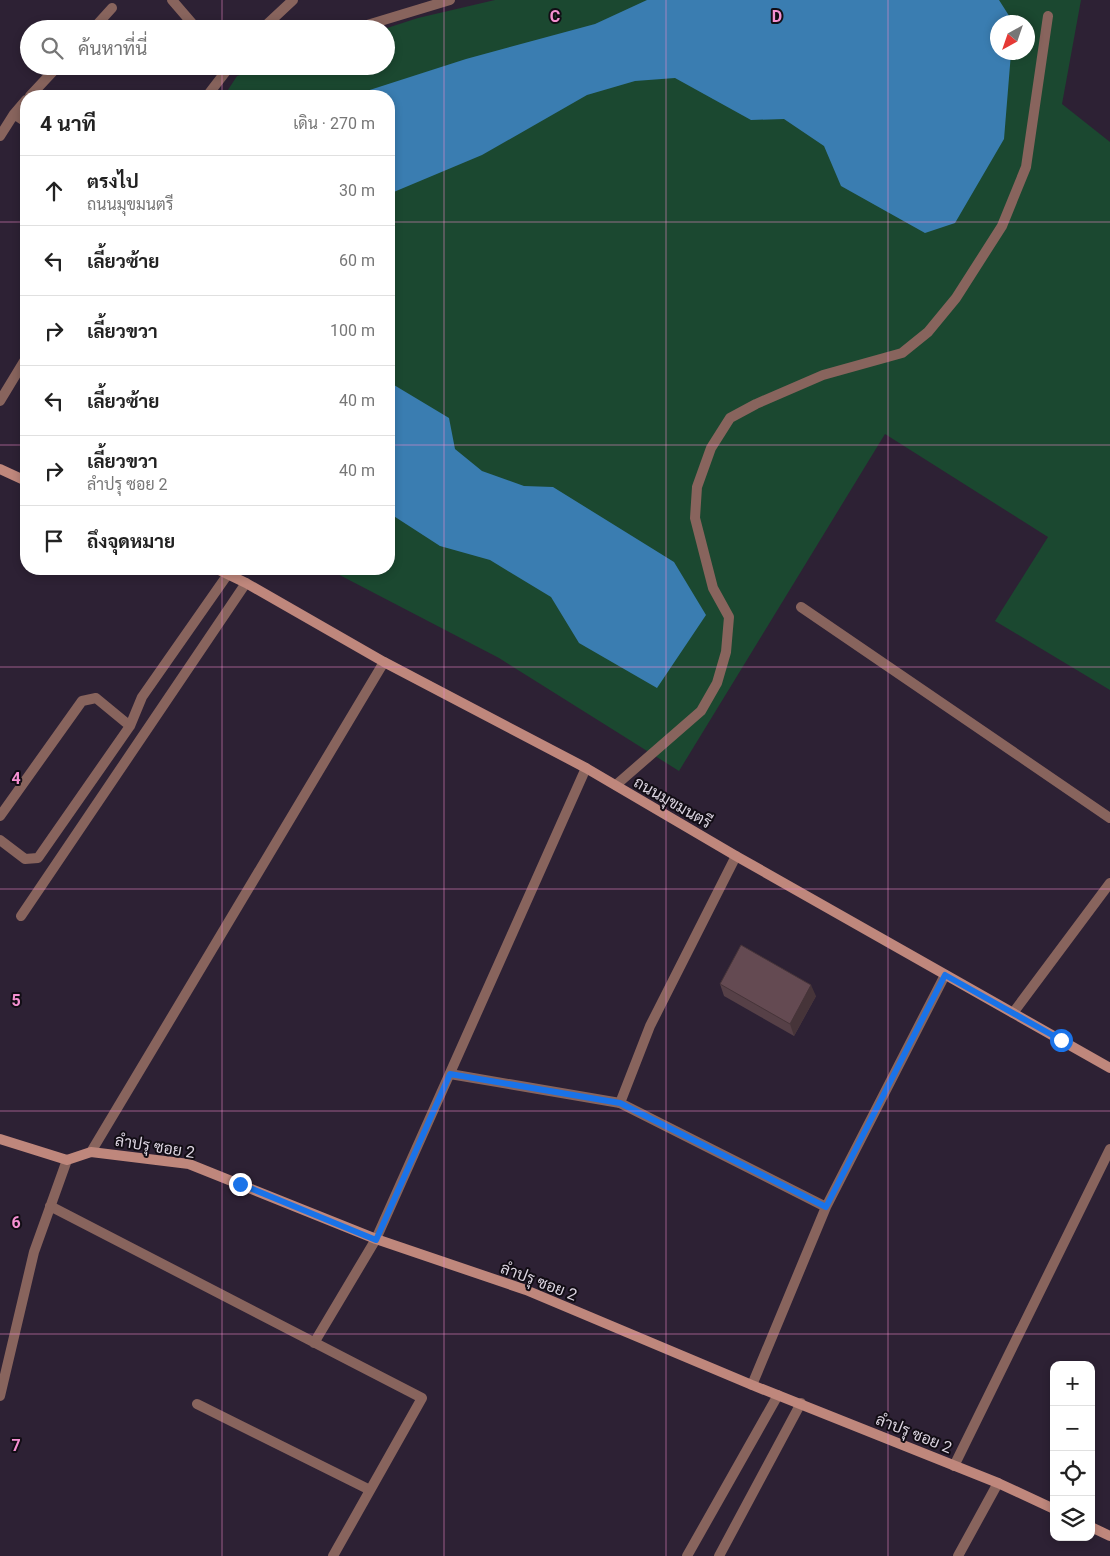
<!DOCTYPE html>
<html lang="th">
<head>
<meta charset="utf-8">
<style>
	body { margin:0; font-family:Roboto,Sarabun,sans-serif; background:#f6f6f6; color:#222 }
	.controls { position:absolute; right:15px; bottom:15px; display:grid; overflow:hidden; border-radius:10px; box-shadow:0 2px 8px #0003 }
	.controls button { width:45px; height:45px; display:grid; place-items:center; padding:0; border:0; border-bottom:1px solid #e0e0e0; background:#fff; color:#222; font:25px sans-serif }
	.compass { position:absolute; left:990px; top:15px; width:45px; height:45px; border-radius:50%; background:#fff; box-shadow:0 2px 8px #0003; rotate:220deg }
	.stop { position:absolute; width:15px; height:15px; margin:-11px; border:4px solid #1a73e8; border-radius:50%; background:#fff }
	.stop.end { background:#1a73e8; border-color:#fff; box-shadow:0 1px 5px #0008 }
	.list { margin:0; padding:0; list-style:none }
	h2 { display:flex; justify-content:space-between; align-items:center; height:65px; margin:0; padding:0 20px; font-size:21px }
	h2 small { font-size:16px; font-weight:400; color:#767676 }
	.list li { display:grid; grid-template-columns:32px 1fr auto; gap:15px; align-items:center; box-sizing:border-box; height:70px; padding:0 20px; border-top:1px solid #e0e0e0 }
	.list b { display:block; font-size:19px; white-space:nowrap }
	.list p { margin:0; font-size:16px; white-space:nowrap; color:#767676 }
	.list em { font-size:16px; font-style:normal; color:#767676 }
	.icon { flex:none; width:28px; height:28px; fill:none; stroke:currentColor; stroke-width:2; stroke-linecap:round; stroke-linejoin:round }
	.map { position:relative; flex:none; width:1110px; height:1556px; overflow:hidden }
	.search { position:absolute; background:#fff; box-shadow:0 2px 8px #0003; left:20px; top:20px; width:375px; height:55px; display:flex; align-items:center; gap:12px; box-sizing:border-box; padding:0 18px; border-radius:28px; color:#767676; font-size:19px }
	.panel { position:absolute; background:#fff; box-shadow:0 2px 8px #0003; left:20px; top:90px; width:375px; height:485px; border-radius:20px }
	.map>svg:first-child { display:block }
	.green { fill:#1b4830; fill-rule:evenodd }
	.water { fill:#3a7db1 }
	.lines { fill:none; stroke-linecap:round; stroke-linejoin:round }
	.lane { stroke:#88645d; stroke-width:10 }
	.street { stroke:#88645d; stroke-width:10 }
	.secondary { stroke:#bf877c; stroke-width:10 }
	.wall { fill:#564047 }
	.shaded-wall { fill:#463439 }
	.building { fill:#644a52; stroke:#463439 }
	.route { stroke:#1a73e8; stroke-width:6 }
	.grid { fill:none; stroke:#f590d1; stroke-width:1; stroke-opacity:0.55 }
	.labels { text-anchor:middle; stroke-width:4; stroke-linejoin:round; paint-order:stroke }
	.street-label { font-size:16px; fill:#dbd4e0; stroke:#120d15 }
	.grid-label { font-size:16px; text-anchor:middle; font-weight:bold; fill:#f590d1; stroke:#120d15; stroke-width:4; stroke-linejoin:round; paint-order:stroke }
</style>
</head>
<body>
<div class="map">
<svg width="1110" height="1556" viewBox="0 0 1110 1556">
	<rect width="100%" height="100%" fill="#2d2134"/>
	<!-- green -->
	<path class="green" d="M495,0H1081L1062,104L1110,142V690L995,621L1048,537L885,434L679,771L499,658L328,569H389V96H224L237,76L267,66H386V29H384L418,18ZM998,22H1028V52H998Z"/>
	<!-- water -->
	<path class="water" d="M647,0H999L1013,22H998V52L1011,53L1004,139L955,223L925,233L841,186L824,146L784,119L751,120L675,78L635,81L587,95L482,155L389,194V96H351L466,59L595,24Z
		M389,382L449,418L455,449L482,471L524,486L553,487L674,562L706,615L657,688L579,643L551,597L490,560L440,546L389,513Z"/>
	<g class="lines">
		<!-- lane -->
		<path class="lane" d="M93,29L112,8
			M30,96L58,66
			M14,114L26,122
			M0,136L14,114L26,100
			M616,785L701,711L717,683L726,652L729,617L713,588L695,518L697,487L711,448L730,418L756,404L823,375L902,353L928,332L956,298L1002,226L1026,167L1048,16
			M0,816L82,701L96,698L130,726
			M0,840L25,859L38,858L130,726L142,697L228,574
			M450,1074L620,1103
			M954,1466L1110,1149"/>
		<!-- street -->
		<path class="street" d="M172,0L197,29
			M262,29L293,0
			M354,29L450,0
			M207,96L230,66
			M0,401L26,358
			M801,607L1110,818
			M736,856L650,1026L620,1103L826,1207
			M21,916L246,583
			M1013,1013L1110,883
			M91,1152L384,662
			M50,1206L422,1398L333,1556
			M314,1343L376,1239L586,768
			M752,1385L826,1207L945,975
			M0,1396L34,1252L67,1160
			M197,1404L370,1490
			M687,1556L778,1395
			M719,1556L801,1403
			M958,1556L998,1483"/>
		<!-- secondary -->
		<path class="secondary" d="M0,469L26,481
			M217,569L246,583L384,662L586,768L736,856L1110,1068
			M0,1139L67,1160L91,1152L189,1164L376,1239L526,1290L752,1385L998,1483L1054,1509
			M1091,1527L1110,1536"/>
	</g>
	<!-- wall -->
	<path class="wall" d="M720,984L816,996L794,1036L724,996Z"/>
	<!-- shaded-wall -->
	<path class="shaded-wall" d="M811,985L816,996L794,1036L790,1024Z"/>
	<!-- building -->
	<path class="building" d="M741,945L811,985L790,1024L720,984Z"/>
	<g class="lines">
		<!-- route -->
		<path class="route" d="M240,1184L376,1240L450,1074L620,1103L826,1207L945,975L1061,1040"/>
	</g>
	<!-- grid -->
	<path class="grid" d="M222,0V29M444,0V1556M666,0V1556M888,0V1556M222,66V96M0,222H26M389,222H1110M0,445H26M389,445H1110M222,569V1556M0,667H1110M0,889H1110M0,1111H1110M0,1334H1110"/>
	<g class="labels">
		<!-- street labels -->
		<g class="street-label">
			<text transform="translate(673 802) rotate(30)" y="6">ถนนมุขมนตรี</text>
			<text transform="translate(155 1146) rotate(9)" y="6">ลำปรุ ซอย 2</text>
			<text transform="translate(539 1281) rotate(21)" y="6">ลำปรุ ซอย 2</text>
			<text transform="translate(914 1433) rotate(22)" y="6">ลำปรุ ซอย 2</text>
		</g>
	</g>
	<g class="grid-label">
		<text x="555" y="22">C</text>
		<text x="777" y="22">D</text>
		<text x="16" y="784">4</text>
		<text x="16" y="1006">5</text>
		<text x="16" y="1228">6</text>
		<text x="16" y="1451">7</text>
	</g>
</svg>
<div class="controls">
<button>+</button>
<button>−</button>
<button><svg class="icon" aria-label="locate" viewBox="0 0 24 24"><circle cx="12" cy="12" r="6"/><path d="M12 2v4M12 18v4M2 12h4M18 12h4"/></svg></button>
<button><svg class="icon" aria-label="layers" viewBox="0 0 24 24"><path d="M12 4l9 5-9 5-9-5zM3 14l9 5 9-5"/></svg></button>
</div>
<svg class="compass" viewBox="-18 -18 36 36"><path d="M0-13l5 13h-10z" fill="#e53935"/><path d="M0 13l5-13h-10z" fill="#767676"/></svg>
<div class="stop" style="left:1061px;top:1040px"></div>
<div class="stop end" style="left:240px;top:1184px"></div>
<div class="search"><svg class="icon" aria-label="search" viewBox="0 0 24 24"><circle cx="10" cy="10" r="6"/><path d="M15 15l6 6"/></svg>ค้นหาที่นี่</div>
<section class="panel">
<h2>4 นาที<small>เดิน · 270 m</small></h2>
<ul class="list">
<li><svg class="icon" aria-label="ahead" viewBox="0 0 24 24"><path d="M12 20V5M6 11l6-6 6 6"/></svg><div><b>ตรงไป</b><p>ถนนมุขมนตรี</p></div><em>30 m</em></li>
<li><svg class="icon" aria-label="left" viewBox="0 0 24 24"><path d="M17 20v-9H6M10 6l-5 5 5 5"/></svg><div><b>เลี้ยวซ้าย</b></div><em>60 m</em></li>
<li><svg class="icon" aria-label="right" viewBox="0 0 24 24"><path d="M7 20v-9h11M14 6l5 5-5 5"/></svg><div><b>เลี้ยวขวา</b></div><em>100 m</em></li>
<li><svg class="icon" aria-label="left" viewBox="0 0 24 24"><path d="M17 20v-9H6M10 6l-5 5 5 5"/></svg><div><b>เลี้ยวซ้าย</b></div><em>40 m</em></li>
<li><svg class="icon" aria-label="right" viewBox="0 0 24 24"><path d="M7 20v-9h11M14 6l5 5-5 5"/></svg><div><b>เลี้ยวขวา</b><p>ลำปรุ ซอย 2</p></div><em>40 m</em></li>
<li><svg class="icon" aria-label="arrive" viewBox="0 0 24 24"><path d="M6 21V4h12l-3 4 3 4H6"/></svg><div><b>ถึงจุดหมาย</b></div></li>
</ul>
</section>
</div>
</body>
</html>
